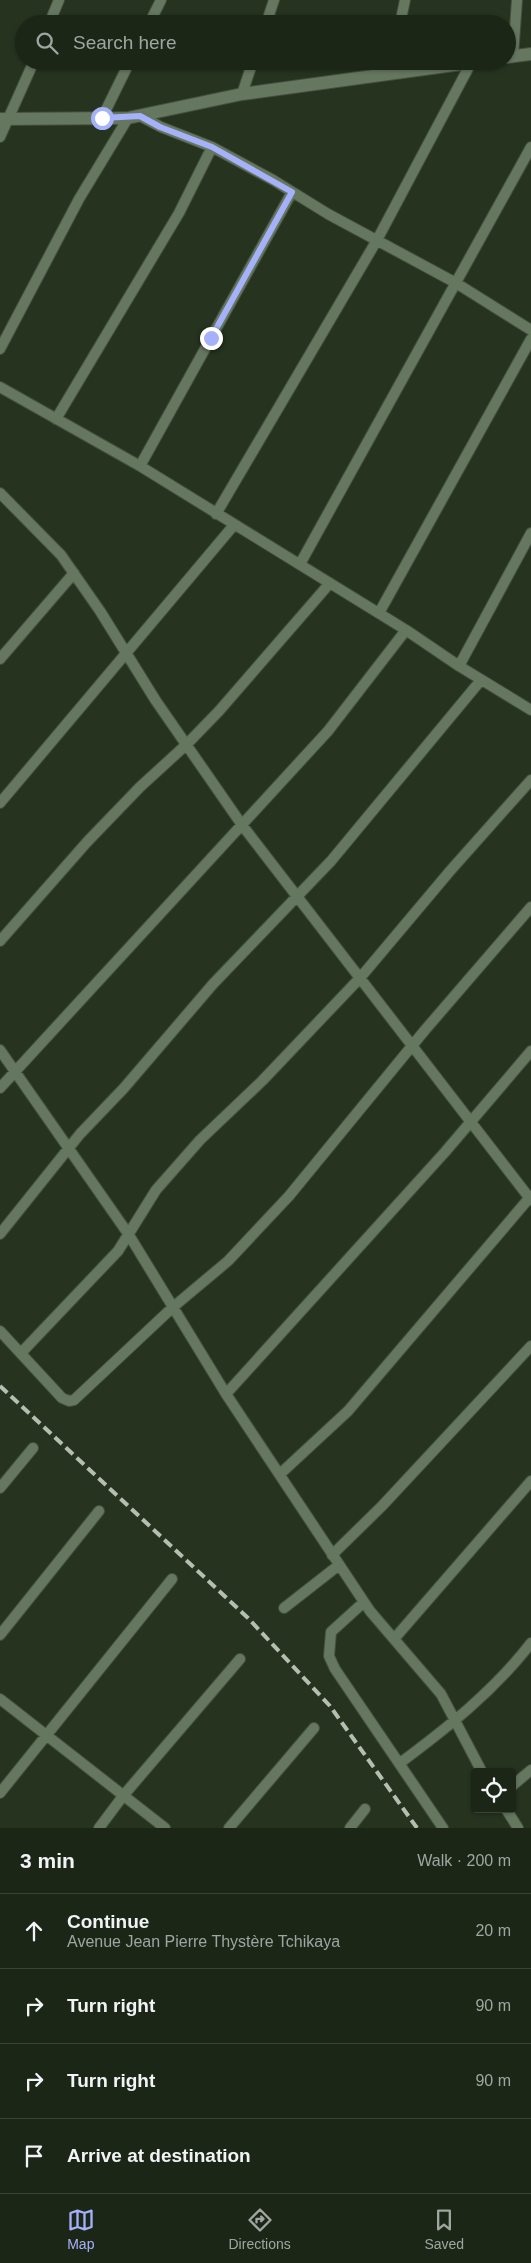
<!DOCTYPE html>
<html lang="en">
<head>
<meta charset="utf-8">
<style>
	body { margin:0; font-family:Arial,sans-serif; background:#293224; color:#f1f3f6 }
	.controls { position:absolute; right:15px; bottom:15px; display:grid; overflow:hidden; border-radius:5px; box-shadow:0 1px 4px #0004 }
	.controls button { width:45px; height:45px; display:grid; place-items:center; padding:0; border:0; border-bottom:1px solid #3a4336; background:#1c2617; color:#f1f3f6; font:25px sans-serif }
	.stop { position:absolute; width:15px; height:15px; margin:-11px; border:4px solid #a6b1fc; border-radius:50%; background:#fff }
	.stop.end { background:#a6b1fc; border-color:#fff; box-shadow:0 1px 5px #0008 }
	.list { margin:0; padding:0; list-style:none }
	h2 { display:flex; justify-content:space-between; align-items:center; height:65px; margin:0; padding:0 20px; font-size:21px }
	h2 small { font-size:16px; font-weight:400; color:#a0a5a1 }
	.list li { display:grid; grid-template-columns:32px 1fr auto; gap:15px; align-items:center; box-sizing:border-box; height:75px; padding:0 20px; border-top:1px solid #3a4336 }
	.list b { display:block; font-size:19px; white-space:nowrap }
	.list p { margin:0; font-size:16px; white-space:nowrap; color:#a0a5a1 }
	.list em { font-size:16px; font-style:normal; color:#a0a5a1 }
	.icon { flex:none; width:28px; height:28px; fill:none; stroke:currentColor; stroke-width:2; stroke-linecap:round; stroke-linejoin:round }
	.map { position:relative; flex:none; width:531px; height:1828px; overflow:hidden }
	.search { position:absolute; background:#1c2617; box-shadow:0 1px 4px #0004; left:15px; right:15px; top:15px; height:55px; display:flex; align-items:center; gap:12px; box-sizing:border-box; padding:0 18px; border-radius:28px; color:#a0a5a1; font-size:19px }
	.sheet { height:365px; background:#1c2617 }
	nav { display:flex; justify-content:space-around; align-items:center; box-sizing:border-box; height:70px; border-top:1px solid #3a4336; background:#1c2617; font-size:14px; color:#a0a5a1 }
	nav a { display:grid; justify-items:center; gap:2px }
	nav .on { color:#a6b1fc }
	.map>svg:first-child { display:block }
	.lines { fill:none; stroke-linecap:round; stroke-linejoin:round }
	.street-casing { stroke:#44503f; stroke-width:12 }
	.secondary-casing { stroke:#44503f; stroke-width:14 }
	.street { stroke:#667760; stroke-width:10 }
	.secondary { stroke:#667760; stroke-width:12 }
	.rail { stroke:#b5bfb1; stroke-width:4; stroke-dasharray:10 5; stroke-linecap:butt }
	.route { stroke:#a6b1fc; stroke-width:6 }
</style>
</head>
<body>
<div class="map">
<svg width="531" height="1828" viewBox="0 0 531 1828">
	<rect width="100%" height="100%" fill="#25331f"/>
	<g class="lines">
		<defs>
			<path id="street" d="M49,24L59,0
				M149,24L161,0
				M266,24L274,0
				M400,24L405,0
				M513,56L517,0
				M388,73L390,61
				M242,94L253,61
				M140,116L161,127L212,147L273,180L328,214L456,283L531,330
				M102,118L130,61
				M0,137L34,61
				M0,349L79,199L128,118
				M0,387L140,466L406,630L459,666L531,710
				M56,419L179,213L212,147
				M140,466L292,192
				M0,493L61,555L100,611L156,701L242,825L531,1200
				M216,514L377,240L471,63
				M300,564L531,147
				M379,613L531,339
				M0,659L74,573
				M459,666L531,533
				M0,803L234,525
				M0,941L87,842L140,787L187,744L219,711L330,583
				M0,1050L129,1235L226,1394L370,1611L441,1694L482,1772
				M0,1088L328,731L406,630
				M0,1234L80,1134L124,1088L213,984L331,861L481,680
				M0,1331L62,1398L69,1401L74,1400L172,1308L228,1261L289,1196L425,1030L531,907
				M21,1353L118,1251L156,1190L200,1140L262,1081L360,978L450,871L531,780
				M226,1394L445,1152L531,1051
				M280,1474L348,1411L531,1196
				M0,1488L33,1448
				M332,1555L382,1506L531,1346
				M364,1602L331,1632L329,1656L335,1669L443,1828
				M284,1608L339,1565
				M0,1635L99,1511
				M394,1639L531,1481
				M0,1699L165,1828
				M400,1763C447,1728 494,1691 531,1643
				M512,1786L531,1770
				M0,1793L172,1579
				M506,1809L518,1828
				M99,1828L123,1796L240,1659
				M229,1828L314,1728
				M350,1828L365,1809"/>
			<path id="secondary" d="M507,57L531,54
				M0,119L128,118L242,94L483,61"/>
		</defs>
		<!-- street casing -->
		<use href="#street" class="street-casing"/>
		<!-- secondary casing -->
		<use href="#secondary" class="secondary-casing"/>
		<!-- street -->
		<use href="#street" class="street"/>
		<!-- secondary -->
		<use href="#secondary" class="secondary"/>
		<!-- rail -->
		<path class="rail" d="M0,1386L248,1618L330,1706L417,1828"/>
	</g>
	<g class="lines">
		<!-- route -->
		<path class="route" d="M102,118L140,116L160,127L212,147L292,192L211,338"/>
	</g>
</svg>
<div class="controls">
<button><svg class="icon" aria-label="locate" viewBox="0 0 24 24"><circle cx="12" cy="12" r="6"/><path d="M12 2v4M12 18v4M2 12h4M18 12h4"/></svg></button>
</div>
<div class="stop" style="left:102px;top:118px"></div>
<div class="stop end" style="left:211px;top:338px"></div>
<div class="search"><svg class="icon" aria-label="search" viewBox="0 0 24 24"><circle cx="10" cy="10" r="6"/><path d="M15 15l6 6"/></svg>Search here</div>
</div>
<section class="sheet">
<h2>3 min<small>Walk · 200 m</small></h2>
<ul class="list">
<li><svg class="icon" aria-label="ahead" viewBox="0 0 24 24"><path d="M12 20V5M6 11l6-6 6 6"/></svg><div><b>Continue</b><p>Avenue Jean Pierre Thystère Tchikaya</p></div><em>20 m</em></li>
<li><svg class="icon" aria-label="right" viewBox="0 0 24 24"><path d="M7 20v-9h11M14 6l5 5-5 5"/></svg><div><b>Turn right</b></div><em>90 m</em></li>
<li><svg class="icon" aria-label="right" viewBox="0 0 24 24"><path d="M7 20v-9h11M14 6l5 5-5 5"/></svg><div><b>Turn right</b></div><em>90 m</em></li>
<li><svg class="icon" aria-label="arrive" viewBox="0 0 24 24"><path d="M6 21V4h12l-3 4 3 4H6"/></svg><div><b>Arrive at destination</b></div></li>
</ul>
</section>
<nav>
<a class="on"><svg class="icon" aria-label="map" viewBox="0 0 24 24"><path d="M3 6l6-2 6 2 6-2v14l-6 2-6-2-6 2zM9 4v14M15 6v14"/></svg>Map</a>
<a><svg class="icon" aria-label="directions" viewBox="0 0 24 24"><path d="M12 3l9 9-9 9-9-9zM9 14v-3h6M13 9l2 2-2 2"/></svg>Directions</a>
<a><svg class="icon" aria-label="saved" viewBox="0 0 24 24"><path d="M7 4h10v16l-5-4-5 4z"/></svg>Saved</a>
</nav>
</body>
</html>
